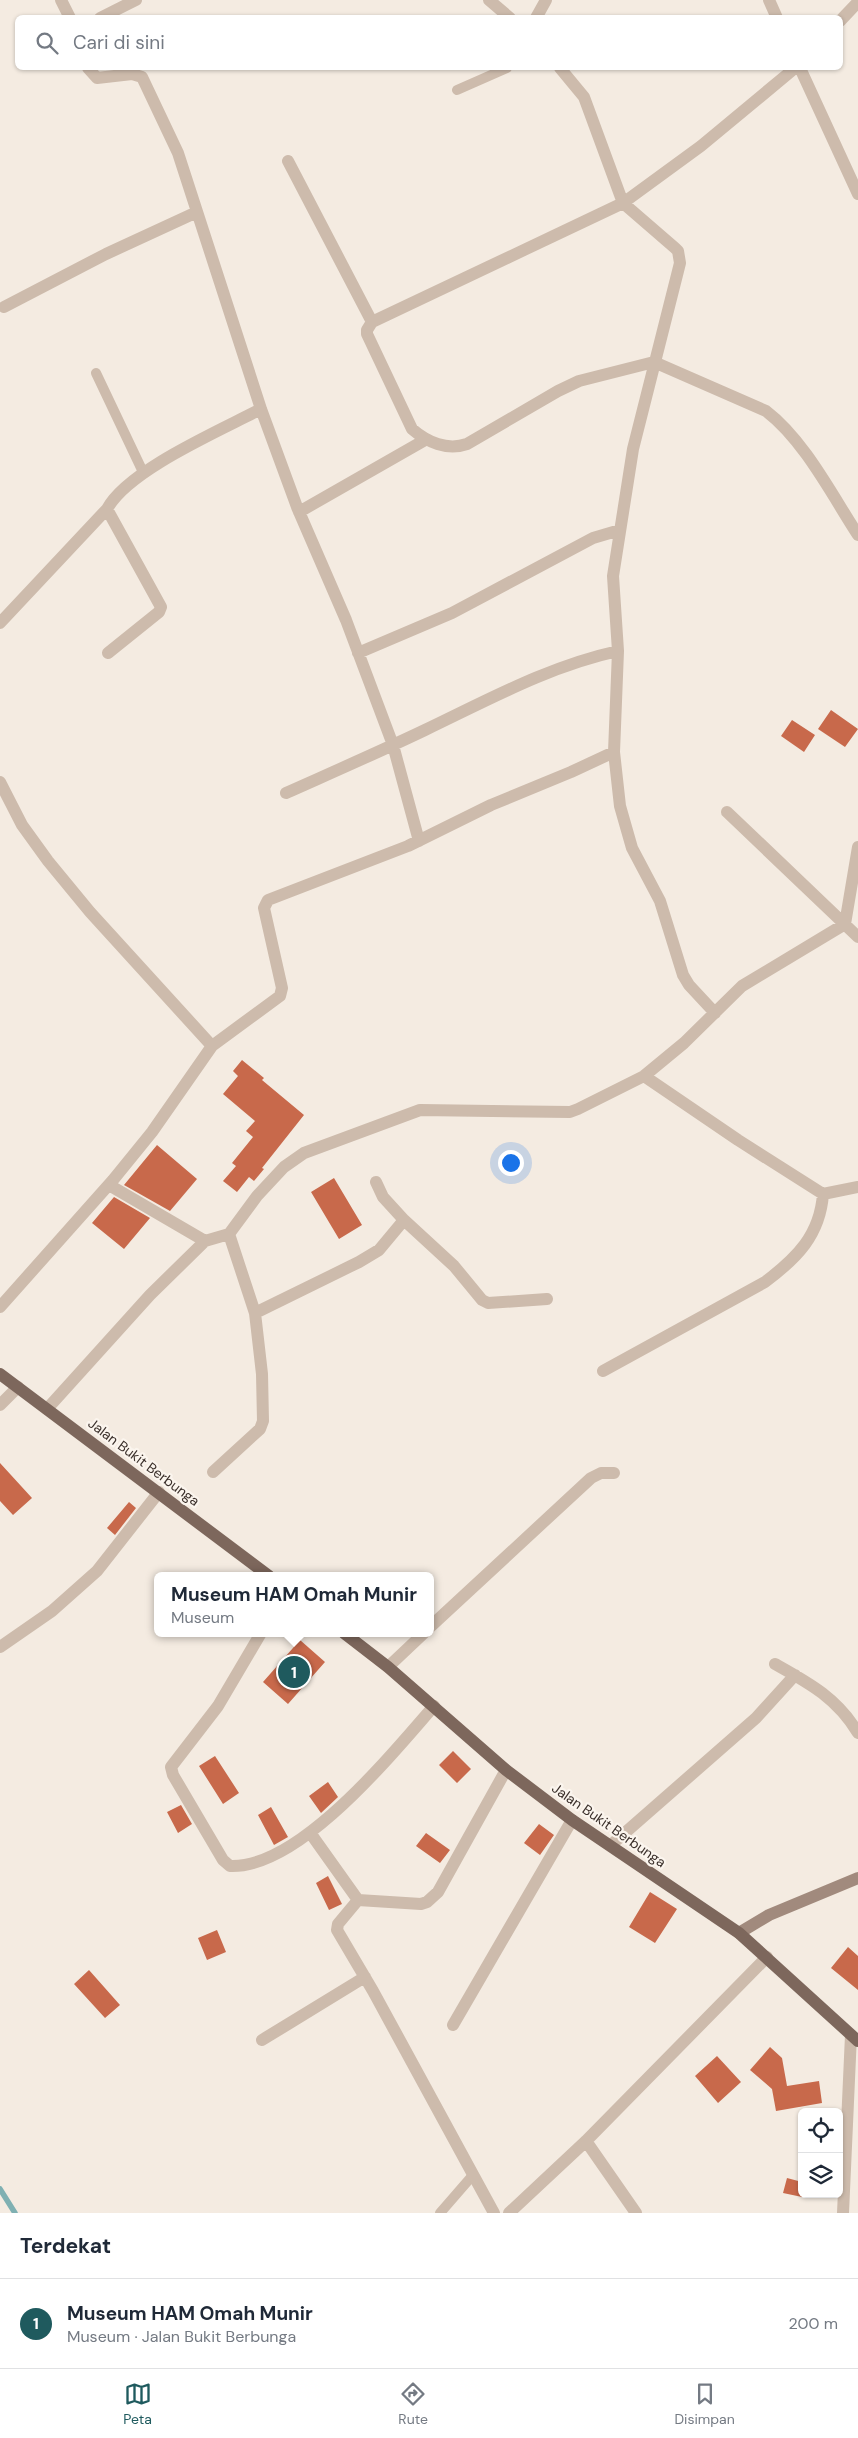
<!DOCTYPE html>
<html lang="id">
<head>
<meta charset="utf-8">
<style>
	body { margin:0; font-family:"DM Sans",sans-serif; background:#f2f2f3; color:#1f2937 }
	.controls { position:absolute; right:15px; bottom:15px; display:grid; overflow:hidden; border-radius:8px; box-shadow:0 1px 4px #0004 }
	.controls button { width:45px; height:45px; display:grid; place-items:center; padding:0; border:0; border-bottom:1px solid #e0e1e3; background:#fff; color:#1f2937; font:25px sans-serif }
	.you { position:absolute; left:510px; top:1162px; width:18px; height:18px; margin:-12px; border:4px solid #fff; border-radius:50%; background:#1a73e8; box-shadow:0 0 0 8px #1a73e833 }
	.badge { display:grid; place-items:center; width:32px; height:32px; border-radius:50%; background:#1f5a5e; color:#fff; font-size:16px; font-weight:700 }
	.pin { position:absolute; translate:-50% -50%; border:2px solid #fff; box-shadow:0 1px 5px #0006 }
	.popup { position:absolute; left:154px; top:1572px; width:280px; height:65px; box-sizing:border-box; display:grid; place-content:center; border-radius:8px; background:#fff; filter:drop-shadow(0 1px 4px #0005); font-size:16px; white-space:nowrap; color:#747a83 }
	.popup b { font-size:19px; color:#1f2937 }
	.popup::after { content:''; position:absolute; left:50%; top:100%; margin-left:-10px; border:10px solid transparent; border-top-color:#fff }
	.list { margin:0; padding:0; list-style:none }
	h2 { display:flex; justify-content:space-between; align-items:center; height:65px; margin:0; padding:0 20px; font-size:21px }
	h2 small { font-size:16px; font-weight:400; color:#747a83 }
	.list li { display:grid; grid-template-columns:32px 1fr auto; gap:15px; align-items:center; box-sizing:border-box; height:90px; padding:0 20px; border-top:1px solid #e0e1e3 }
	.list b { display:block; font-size:19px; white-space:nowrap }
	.list p { margin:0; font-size:16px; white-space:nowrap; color:#747a83 }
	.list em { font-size:16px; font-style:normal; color:#747a83 }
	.icon { flex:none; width:28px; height:28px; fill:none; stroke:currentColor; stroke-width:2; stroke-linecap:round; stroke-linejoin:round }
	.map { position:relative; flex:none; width:858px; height:2213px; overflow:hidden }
	.search { position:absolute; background:#fff; box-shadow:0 1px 4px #0004; left:15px; right:15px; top:15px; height:55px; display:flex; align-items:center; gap:12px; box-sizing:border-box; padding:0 18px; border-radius:8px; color:#747a83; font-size:19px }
	.sheet { height:155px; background:#fff }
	nav { display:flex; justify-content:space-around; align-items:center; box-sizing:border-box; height:70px; border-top:1px solid #e0e1e3; background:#fff; font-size:14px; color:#747a83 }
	nav a { display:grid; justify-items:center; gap:2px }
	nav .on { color:#1f5a5e }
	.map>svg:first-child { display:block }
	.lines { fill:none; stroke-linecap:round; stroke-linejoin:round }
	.stream { stroke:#7fb0b2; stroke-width:5.5 }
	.building { fill:#c8694b }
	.lane { stroke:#cdbbac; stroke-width:10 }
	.street { stroke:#cdbbac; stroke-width:12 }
	.secondary { stroke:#a18a7d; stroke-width:12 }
	.primary { stroke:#7d675c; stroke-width:12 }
	.labels { text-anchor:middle; stroke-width:4.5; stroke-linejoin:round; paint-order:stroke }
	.street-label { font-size:14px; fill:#3b302b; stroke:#fbf5ee }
</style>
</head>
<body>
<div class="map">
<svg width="858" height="2213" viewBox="0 0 858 2213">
	<rect width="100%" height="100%" fill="#f4ebe1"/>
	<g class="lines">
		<!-- stream -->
		<path class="stream" d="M0,2189L15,2213"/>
	</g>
	<!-- building -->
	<path class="building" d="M831,710L858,729L845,747L818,729Z
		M792,720L815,735L804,752L781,736Z
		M242,1060L264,1078L262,1080L304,1115L262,1168L264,1169L254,1181L249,1177L237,1192L223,1181L236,1166L232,1163L253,1137L246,1131L255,1121L223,1094L238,1076L233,1071Z
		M157,1145L197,1179L170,1211L124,1185Z
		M334,1178L362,1225L339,1239L311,1192Z
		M114,1197L150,1218L124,1249L92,1223Z
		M0,1463L32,1498L13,1515L0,1501Z
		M129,1502L136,1508L115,1535L107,1528Z
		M300,1640L325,1662L288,1704L263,1682Z
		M453,1751L471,1769L457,1783L439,1765Z
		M215,1756L239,1793L223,1804L199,1766Z
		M328,1782L338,1797L321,1813L309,1796Z
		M181,1805L192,1824L178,1833L167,1812Z
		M271,1807L288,1837L274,1845L258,1815Z
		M539,1824L554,1835L540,1855L524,1843Z
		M426,1833L450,1850L440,1863L416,1846Z
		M328,1876L342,1904L329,1910L316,1883Z
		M650,1892L677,1909L655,1943L629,1927Z
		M217,1930L226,1952L207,1960L198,1938Z
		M848,1947L858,1956V1990L831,1968Z
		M89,1970L120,2005L105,2018L74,1984Z
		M770,2047L782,2058L787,2086L819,2081L822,2103L776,2111L772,2089L750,2070Z
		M717,2056L741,2082L718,2103L695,2076Z
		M787,2178L802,2182V2197L783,2193Z"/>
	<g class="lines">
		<!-- lane -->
		<path class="lane" d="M457,90L507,68
			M96,373L143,472
			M440,2213L473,2175"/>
		<!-- street -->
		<path class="street" d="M61,0L70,18
			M489,0L510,18
			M769,0L777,18
			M100,18L136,0
			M536,18L546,0
			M840,21L858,2
			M88,68L97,78L132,74L142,77L178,153L261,409L297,507L346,620L393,745L419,841
			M560,68L584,97L623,203L675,248L678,251L680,263L677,275L633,449L613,576L618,651L614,752L620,806L632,848L660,901L683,975L689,985L715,1013
			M795,68L701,146L623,203L372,322L367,330V334L412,429C427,442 447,451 467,444L558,391L579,381L654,362L766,411C804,440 832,495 858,535
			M800,68L858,194
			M288,161L372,322
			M4,307L106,254L197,212
			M107,509L161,607L159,612L108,653
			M299,512L425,440
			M0,623L107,509C128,470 219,431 261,409
			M358,653L452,613L593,538L620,530
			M0,782L22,825L48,861L90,912L212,1046
			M286,793C333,772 379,752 425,730C488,700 549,666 618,651
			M727,812L858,937
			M376,1182L383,1197L404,1220
			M109,1185L205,1241
			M823,1194L858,1187
			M229,1234L257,1196L284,1167L304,1153L420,1110L570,1112L578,1109L644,1076L684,1043L742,986L845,924L858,847
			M0,1307L113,1180L152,1132L212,1046L280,996L282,988L264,908L268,900L408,846L491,805L571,772L614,752
			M255,1313L359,1262L379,1250L404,1220L454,1266L482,1300L488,1303L547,1299
			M603,1371L765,1282C797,1258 820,1235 823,1194L738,1140L644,1076
			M0,1405L18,1387
			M47,1409L150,1295L205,1241L229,1234L255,1313L262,1374L263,1421L260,1429L213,1472
			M430,1627L591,1478L601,1473H614
			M261,1633L218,1706L171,1767L173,1775L223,1860L230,1866C299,1869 391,1755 434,1706
			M0,1647L52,1611L97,1571L159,1492
			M775,1664C809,1683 837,1698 858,1733
			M388,1667L424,1633
			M311,1834L358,1900L338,1924L337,1930L373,1991L494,2213
			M611,1845L756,1718L795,1675
			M358,1900L421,1904L427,1902L438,1892L506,1770
			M453,2025L572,1820
			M262,2040L365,1977
			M586,2141L636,2213
			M509,2213L586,2141L767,1957
			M843,2213L851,2035"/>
		<!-- secondary -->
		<path class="secondary" d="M739,1933L769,1915L858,1878"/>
		<!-- primary -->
		<path class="primary" d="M0,1374L269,1576
			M344,1633L388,1667L506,1770L572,1820L739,1933L858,2041"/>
	</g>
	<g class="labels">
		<!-- street labels -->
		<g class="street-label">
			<text transform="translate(144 1462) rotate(37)" y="5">Jalan Bukit Berbunga</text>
			<text transform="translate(609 1825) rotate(35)" y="5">Jalan Bukit Berbunga</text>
		</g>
	</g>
</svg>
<div class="controls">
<button><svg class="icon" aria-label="locate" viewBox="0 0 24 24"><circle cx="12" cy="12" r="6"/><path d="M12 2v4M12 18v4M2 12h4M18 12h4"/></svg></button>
<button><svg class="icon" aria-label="layers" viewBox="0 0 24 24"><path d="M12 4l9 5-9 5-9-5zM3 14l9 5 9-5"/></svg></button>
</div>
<div class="you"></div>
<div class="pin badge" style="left:294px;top:1672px">1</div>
<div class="popup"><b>Museum HAM Omah Munir</b>Museum</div>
<div class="search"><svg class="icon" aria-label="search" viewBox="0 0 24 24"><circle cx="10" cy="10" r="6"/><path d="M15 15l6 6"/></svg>Cari di sini</div>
</div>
<section class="sheet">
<h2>Terdekat<small></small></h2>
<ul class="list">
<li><span class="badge">1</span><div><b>Museum HAM Omah Munir</b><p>Museum · Jalan Bukit Berbunga</p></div><em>200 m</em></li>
</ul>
</section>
<nav>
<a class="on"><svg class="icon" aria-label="map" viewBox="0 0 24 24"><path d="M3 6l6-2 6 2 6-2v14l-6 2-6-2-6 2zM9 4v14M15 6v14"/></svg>Peta</a>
<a><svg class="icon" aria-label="directions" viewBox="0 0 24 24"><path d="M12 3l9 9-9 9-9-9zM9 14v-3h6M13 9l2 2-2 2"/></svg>Rute</a>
<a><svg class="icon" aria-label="saved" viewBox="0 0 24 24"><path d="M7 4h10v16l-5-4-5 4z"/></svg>Disimpan</a>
</nav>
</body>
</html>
